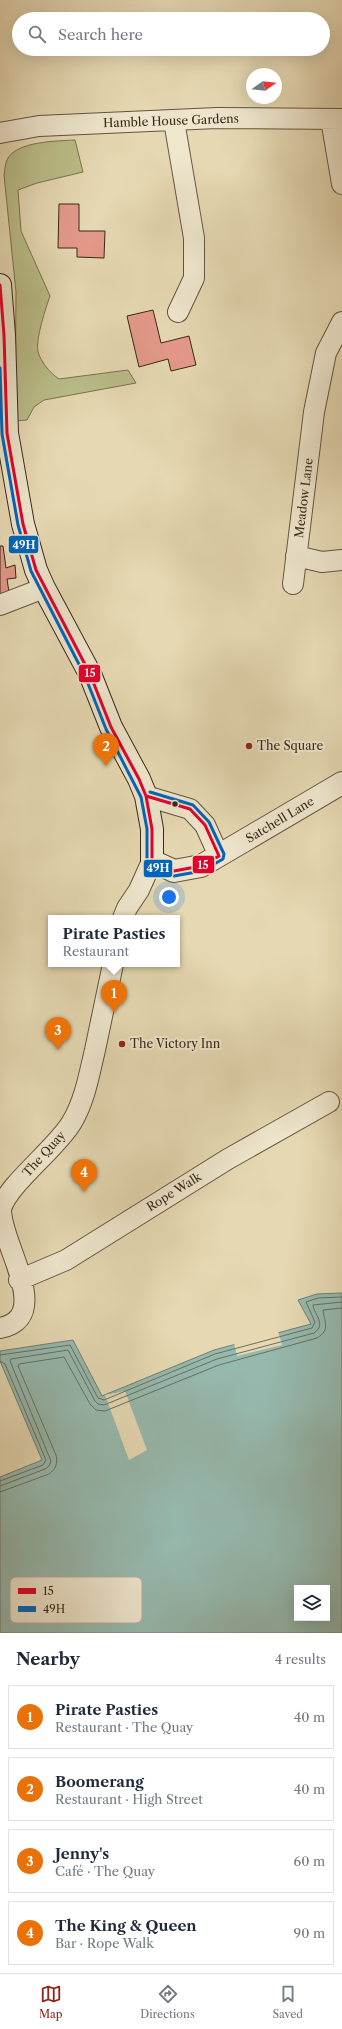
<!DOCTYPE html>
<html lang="en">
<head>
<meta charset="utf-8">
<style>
	body { margin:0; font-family:"Libre Caslon Text",serif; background:#f6f6f7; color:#1f2937 }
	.controls { position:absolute; right:12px; bottom:12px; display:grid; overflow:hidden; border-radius:0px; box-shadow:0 4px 16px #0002 }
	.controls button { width:36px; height:36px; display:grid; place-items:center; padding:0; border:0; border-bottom:1px solid #e0e1e3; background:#fff; color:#1f2937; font:20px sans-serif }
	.compass { position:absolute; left:246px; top:68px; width:36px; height:36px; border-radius:50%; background:#fff; box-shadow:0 4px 16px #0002; rotate:76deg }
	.you { position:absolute; left:169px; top:897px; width:14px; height:14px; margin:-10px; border:3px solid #fff; border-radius:50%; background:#1a73e8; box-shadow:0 0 0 6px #1a73e833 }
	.badge { display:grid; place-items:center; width:26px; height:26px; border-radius:50%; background:#8f2418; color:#fff; font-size:13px; font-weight:700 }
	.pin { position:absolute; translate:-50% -33px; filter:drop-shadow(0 1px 2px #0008) }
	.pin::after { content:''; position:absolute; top:21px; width:14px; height:12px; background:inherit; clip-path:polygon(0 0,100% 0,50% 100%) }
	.popup { position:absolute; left:48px; top:915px; width:132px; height:52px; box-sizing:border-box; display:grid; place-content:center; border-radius:0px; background:#fff; filter:drop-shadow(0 1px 3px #0005); font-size:13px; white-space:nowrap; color:#747a83 }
	.popup b { font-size:15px; color:#1f2937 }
	.popup::after { content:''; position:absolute; left:50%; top:100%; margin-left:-8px; border:8px solid transparent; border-top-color:#fff }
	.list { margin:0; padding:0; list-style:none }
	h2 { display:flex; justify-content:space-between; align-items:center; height:52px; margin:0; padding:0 16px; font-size:17px }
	h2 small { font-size:13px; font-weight:400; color:#747a83 }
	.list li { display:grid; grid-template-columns:26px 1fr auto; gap:12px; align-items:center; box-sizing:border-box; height:64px; margin:0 8px 8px; padding:0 8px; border:1px solid #e0e1e3; border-radius:0px }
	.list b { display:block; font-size:15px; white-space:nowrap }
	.list p { margin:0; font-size:13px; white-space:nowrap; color:#747a83 }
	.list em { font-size:13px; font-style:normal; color:#747a83 }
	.icon { flex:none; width:22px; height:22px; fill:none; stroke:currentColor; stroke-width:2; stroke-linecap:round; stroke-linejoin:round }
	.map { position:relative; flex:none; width:342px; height:1633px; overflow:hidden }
	.search { position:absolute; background:#fff; box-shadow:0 4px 16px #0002; left:12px; right:12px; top:12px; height:44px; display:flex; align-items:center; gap:10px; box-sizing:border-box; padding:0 14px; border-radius:22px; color:#747a83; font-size:15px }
	.sheet { height:340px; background:#fff }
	nav { display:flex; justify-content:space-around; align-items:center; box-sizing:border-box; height:56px; border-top:1px solid #e0e1e3; background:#fff; font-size:11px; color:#747a83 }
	nav a { display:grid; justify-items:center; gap:2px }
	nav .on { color:#8f2418 }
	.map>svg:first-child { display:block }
	.green { fill:#babd88; stroke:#7a7250 }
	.water { fill:#96b9ae; stroke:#717f72; fill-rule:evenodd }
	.pier { fill:#e5d8b2 }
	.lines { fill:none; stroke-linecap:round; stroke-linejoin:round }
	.shore { stroke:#687063; stroke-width:1 }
	.building { fill:#e3998a; stroke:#392818 }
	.minor-casing { stroke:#64543e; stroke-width:22 }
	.tertiary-casing { stroke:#64543e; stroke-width:24 }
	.secondary-casing { stroke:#392818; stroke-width:24 }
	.minor { stroke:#eee6cd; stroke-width:20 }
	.tertiary { stroke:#eee6cd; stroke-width:22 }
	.secondary { stroke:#eee6cd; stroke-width:22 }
	.bus-1-casing { stroke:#eee6cd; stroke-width:6 }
	.bus-2-casing { stroke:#eee6cd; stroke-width:6 }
	.bus-1 { stroke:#e4002b; stroke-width:3 }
	.bus-2 { stroke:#0065bd; stroke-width:3 }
	.poi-dot { fill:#8f2418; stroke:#eee6cd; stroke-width:1.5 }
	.bus-dot { fill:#392818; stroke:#eee6cd; stroke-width:1.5 }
	.labels { text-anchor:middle; stroke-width:4; stroke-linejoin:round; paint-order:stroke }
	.street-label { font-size:12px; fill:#392818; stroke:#eee6cd }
	.poi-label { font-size:12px; fill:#392818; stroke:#eee6cd; text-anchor:start }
	.key { fill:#eee6cd; stroke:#b8ad97; stroke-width:1 }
	.key-label { font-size:11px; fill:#392818 }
	.line-badge { stroke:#eee6cd; stroke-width:1.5 }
	.badge-label { font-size:11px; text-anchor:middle; font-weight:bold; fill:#fff }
</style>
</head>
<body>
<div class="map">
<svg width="342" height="1633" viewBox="0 0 342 1633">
	<rect width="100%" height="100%" fill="#e5d8b2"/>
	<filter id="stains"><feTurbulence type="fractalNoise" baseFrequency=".005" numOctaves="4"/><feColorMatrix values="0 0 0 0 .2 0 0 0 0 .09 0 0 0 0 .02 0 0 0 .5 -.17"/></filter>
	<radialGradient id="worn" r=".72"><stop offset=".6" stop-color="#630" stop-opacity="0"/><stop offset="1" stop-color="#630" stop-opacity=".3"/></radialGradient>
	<!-- green -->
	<path class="green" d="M75,140L83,172L37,183L18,190L21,231L50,296C46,307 35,340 38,352C41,362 50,373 59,379L128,370L136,383L44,400L34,407L27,420L15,421L16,292L4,175C5,170 5,164 7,160C15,141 58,141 75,140Z"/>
	<!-- water -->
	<path class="water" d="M342,1293V1633H0V1477L42,1460L0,1361V1351L73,1340L102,1396L214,1350L311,1324L298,1300L317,1294ZM297,1588H327V1618H297Z"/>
	<!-- pier -->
	<path class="pier" d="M278,1331L282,1345L237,1356L234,1343Z
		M125,1391L147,1450L129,1460L105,1395Z"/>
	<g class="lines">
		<!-- shore -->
		<path class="shore" d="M0,1355L70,1345L98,1398L104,1400L215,1354L312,1328L315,1322L306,1302L318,1298L342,1297
			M0,1361L5,1364L46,1460L43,1465L0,1481
			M0,1486L45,1469L49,1466L51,1461L10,1361L11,1359L68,1350L95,1401L98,1404L104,1405L217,1359L314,1333C327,1324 314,1315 313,1305L342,1302
			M0,1492L49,1474C56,1469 58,1463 56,1455L18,1366L19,1364L64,1357L90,1404L96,1410L105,1411L219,1365L317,1338C331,1330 324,1321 323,1310L342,1308"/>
	</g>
	<!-- building -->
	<path class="building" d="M59,204H79V231H105L104,258L77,257V248H58Z
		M153,310L161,343L189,336L196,365L171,371L168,359L139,367L127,316Z
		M0,546H3L6,568L15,565L16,578L7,579L9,592L0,595Z"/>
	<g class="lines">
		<defs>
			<path id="minor" d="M331,119L342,184
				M174,121L194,238V278L178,312
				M0,133L39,126L217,118L342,119
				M296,556L322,562L342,560
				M293,584L314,412L326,353L342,322
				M0,605L44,588
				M146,796L190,809L205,825L219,856
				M123,918L127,908L139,890L152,861
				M19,1280L66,1260L228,1159L329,1102
				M0,1328C55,1317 0,1244 1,1209C7,1185 57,1148 72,1122C85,1100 89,1075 95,1050C101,1021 107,993 113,964"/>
			<path id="tertiary" d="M152,861L174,871L201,866L342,783"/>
			<path id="secondary" d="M0,285L4,335L7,433L23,524L36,570L44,588L90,674L111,727L139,779L146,796L152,829V861"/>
		</defs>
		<!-- minor casing -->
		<use href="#minor" class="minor-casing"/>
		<!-- tertiary casing -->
		<use href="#tertiary" class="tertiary-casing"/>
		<!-- secondary casing -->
		<use href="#secondary" class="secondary-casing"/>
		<!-- minor -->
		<use href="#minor" class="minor"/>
		<!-- tertiary -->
		<use href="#tertiary" class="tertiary"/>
		<!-- secondary -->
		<use href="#secondary" class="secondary"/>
		<defs>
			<path id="bus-1" d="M0,285L4,335L7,433L23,524L36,570L90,674L111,727L139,779L146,796
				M146,796L190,809L205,825L219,856L201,866L174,871L152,861V829Z"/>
			<path id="bus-2" d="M0,368L2,434L18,525L31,571L85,676L106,729L141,797L147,829V863L174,876L202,871L223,859L224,854L209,822L193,805L150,792"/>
		</defs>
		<!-- bus-1 casing -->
		<use href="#bus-1" class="bus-1-casing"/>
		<!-- bus-2 casing -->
		<use href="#bus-2" class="bus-2-casing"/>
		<!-- bus-1 -->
		<use href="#bus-1" class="bus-1"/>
		<!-- bus-2 -->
		<use href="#bus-2" class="bus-2"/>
	</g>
	<!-- markers -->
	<g class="poi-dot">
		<circle cx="249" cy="746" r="4"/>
		<circle cx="122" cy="1044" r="4"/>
	</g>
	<circle class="bus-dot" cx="175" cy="804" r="3.5"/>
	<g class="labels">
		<!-- street labels -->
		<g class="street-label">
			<text transform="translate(171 121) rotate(-2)" y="4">Hamble House Gardens</text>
			<text transform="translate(304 498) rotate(-83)" y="4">Meadow Lane</text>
			<text transform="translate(280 820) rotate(-31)" y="4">Satchell Lane</text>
			<text transform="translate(44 1154) rotate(-48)" y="4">The Quay</text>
			<text transform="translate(174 1192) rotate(-32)" y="4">Rope Walk</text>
		</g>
		<!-- poi labels -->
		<g class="poi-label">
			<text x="257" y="750">The Square</text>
			<text x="130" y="1048">The Victory Inn</text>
		</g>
	</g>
	<!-- legend -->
	<rect x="10" y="1577" width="132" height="46" rx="6" class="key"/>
	<rect x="18" y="1588" width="18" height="6" fill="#e4002b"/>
	<rect x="18" y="1606" width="18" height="6" fill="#0065bd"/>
	<g class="key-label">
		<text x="43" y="1595">15</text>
		<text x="43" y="1613">49H</text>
	</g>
	<g class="line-badge">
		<rect x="8" y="535" width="31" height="19" rx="4" fill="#0065bd"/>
		<rect x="78" y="664" width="23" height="19" rx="4" fill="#e4002b"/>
		<rect x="192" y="855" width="23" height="19" rx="4" fill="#e4002b"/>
		<rect x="143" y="859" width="30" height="19" rx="4" fill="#0065bd"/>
	</g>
	<g class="badge-label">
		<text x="24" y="549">49H</text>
		<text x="90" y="677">15</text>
		<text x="203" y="869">15</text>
		<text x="158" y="872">49H</text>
	</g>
	<rect width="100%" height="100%" filter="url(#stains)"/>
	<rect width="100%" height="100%" fill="url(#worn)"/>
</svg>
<div class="controls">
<button><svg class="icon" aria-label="layers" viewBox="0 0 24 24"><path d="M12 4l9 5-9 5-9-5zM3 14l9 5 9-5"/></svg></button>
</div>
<svg class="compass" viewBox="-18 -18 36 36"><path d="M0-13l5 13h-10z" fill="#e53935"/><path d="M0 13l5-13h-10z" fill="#747a83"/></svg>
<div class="you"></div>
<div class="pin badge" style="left:114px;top:1013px;background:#e8710a">1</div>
<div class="popup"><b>Pirate Pasties</b>Restaurant</div>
<div class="pin badge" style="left:106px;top:766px;background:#e8710a">2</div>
<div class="pin badge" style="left:58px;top:1050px;background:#e8710a">3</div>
<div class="pin badge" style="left:84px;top:1192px;background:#e8710a">4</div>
<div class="search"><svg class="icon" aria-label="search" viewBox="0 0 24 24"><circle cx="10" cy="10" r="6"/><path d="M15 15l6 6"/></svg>Search here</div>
</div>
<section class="sheet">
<h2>Nearby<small>4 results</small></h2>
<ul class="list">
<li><span class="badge" style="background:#e8710a">1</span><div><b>Pirate Pasties</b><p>Restaurant · The Quay</p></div><em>40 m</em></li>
<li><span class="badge" style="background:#e8710a">2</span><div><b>Boomerang</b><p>Restaurant · High Street</p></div><em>40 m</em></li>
<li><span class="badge" style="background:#e8710a">3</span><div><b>Jenny's</b><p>Café · The Quay</p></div><em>60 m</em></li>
<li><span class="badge" style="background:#e8710a">4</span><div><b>The King &amp; Queen</b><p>Bar · Rope Walk</p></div><em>90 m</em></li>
</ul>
</section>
<nav>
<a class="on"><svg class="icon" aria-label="map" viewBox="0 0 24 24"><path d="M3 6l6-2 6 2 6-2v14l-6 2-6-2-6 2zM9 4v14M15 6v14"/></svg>Map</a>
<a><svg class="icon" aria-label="directions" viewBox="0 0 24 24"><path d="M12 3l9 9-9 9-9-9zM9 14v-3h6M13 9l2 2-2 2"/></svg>Directions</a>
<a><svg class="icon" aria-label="saved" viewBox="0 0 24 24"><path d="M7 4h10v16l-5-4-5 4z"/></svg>Saved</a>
</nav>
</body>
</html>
